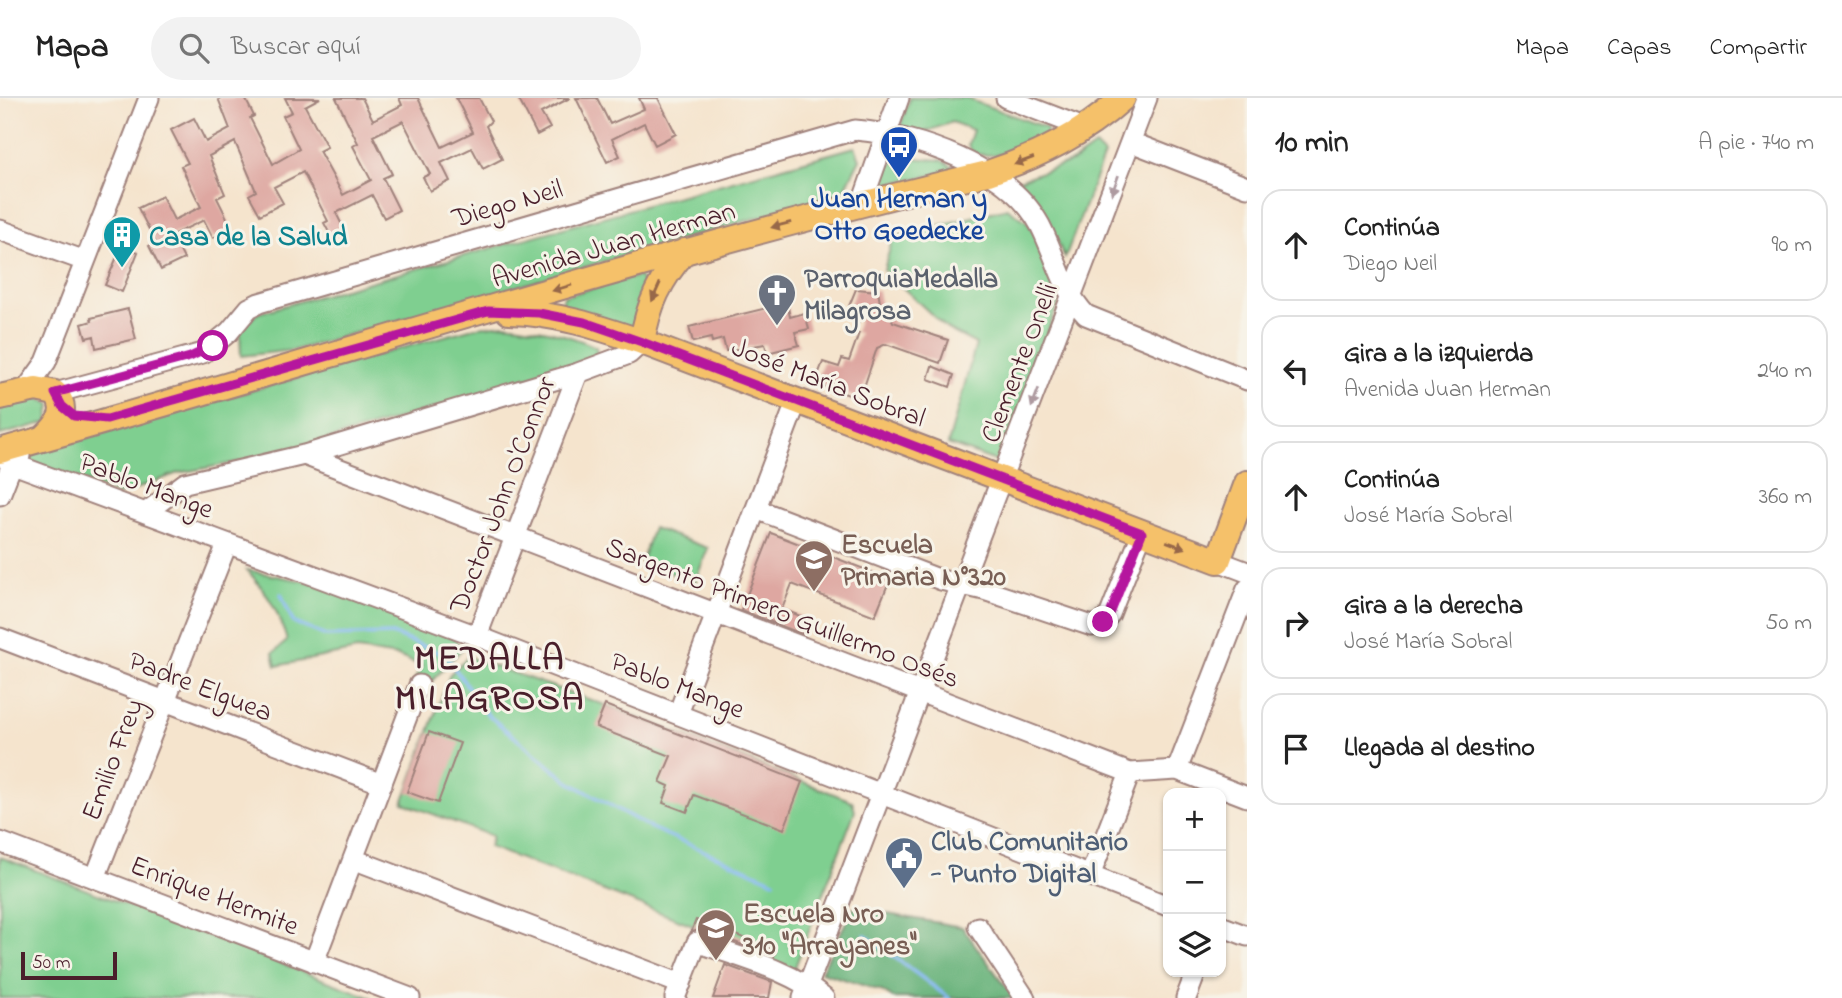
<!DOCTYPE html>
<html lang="es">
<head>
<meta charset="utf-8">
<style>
	body { margin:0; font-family:"Indie Flower",sans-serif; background:#f2f2f2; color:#222 }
	.controls { position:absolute; right:21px; bottom:21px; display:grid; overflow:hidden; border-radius:14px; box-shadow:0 2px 5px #0004 }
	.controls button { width:63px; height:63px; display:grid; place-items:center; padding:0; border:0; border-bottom:2px solid #e0e0e0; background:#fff; color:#222; font:35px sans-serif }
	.scale { position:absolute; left:21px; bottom:18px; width:96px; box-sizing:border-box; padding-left:7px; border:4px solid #4a1f2b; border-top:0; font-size:19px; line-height:24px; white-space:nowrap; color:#4a1f2b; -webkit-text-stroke:5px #f7f3e8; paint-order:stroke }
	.stop { position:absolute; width:21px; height:21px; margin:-16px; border:5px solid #b5179e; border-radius:50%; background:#fff }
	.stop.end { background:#b5179e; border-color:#fff; box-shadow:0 2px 7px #0008 }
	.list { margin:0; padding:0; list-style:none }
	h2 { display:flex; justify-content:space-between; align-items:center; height:91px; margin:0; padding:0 28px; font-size:30px }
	h2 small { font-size:23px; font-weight:400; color:#767676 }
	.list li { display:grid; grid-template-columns:46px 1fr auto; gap:21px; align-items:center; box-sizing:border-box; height:112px; margin:0 14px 14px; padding:0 14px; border:2px solid #e0e0e0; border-radius:21px }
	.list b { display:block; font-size:26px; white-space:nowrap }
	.list p { margin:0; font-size:23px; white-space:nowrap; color:#767676 }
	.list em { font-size:23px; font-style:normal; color:#767676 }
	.icon { flex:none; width:38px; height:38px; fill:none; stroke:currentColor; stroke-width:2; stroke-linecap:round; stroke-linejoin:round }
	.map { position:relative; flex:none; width:1247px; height:900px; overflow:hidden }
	header { display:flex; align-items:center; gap:42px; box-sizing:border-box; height:98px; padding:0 35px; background:#fff; border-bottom:2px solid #e0e0e0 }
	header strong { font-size:33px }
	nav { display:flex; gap:38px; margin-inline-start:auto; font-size:24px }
	.search { width:490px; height:63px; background:#f2f2f2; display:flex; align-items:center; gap:18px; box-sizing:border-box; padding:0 24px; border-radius:38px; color:#767676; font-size:26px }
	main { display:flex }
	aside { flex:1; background:#fff }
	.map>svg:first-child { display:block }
	.green { fill:#7fcf90; stroke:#64775e; stroke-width:2 }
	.forest { fill:#67b27a; stroke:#586852; stroke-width:2 }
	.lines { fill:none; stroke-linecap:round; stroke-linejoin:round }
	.stream { stroke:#86b9f3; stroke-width:3.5 }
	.building { fill:#dea7a1 }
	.minor-casing { stroke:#a0827c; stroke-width:23 }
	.major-casing { stroke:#a0827c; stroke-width:28 }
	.minor { stroke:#fff; stroke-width:19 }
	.major { stroke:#f5c16b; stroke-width:24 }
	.oneway { fill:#976848 }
	.oneway2 { fill:#ae9aa0 }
	.route { stroke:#b5179e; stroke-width:9 }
	.labels { text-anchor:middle; stroke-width:6; stroke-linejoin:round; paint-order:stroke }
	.transit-label { font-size:28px; font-weight:bold; fill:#164399; stroke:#f7f3e8 }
	.street-label { font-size:28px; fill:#4a1f2b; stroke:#f7f3e8 }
	.culture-label { font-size:28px; font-weight:bold; fill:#0d838f; stroke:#f7f3e8; text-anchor:start }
	.worship-label { font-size:28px; font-weight:bold; fill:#5b616d; stroke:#f7f3e8; text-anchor:start }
	.education-label { font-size:28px; font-weight:bold; fill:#785e54; stroke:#f7f3e8; text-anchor:start }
	.service-label { font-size:28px; font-weight:bold; fill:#4e5e75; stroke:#f7f3e8; text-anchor:start }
	.district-label { font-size:35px; font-weight:bold; letter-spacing:2px; fill:#4a1f2b; stroke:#f7f3e8 }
</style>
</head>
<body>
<header>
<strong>Mapa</strong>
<div class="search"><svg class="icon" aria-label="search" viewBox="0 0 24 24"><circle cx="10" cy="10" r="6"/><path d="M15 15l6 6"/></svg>Buscar aquí</div>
<nav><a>Mapa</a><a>Capas</a><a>Compartir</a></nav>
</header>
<main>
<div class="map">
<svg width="1247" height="900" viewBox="0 0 1247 900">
	<rect width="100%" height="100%" fill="#f7f3e8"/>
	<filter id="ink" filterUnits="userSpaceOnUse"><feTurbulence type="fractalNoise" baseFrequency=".0143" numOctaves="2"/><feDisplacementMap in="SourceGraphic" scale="14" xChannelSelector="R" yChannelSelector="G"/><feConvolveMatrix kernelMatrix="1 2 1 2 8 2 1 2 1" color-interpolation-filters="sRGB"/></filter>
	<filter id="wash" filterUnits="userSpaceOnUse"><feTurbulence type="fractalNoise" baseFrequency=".00686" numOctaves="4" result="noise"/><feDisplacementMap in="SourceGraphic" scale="28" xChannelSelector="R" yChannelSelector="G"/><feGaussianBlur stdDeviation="1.57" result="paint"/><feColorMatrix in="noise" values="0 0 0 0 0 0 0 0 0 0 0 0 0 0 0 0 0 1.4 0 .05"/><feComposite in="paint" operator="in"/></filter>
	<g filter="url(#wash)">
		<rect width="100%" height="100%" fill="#f5e4cd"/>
		<!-- green -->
		<path class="green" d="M910,0H965L1047,30V38C1027,50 996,62 973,55L968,47L973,32L952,24L917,37L901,33L900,29Z
			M1095,48L1104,57L1065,160L1049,126L1016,83L1074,63Z
			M855,49L860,61L843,95L295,252L241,258L240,231L258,215Z
			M898,59L941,62L959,72L877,88L878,79Z
			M1007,110L1026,123L1043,147L1059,203L1001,365L948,346L976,246L947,231L884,172L893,139Z
			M639,178L643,186L633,231L565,210L562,205L564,198Z
			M505,226C537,230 566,235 596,249L597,257L591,264L273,358L178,375L120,397L30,363L34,354L477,229Z
			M36,299L51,306L48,324L0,337V308Z
			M653,430L708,450L695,484L641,464Z
			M247,472L313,485L453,539L462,551L431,584L415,581L422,568L398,558L357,552L276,568L273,555L287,543C279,514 267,494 247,472Z
			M468,559L605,607L852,703L855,713L792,877L690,838L693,827L489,749L492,738L403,705L450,576Z
			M0,759L372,900H0Z"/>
		<!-- forest -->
		<path class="forest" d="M853,810L962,829L1014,900H893L881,893L821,874Z"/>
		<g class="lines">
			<!-- stream -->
			<path class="stream" d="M281,496L293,524L326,538L392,536L445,557L488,617L569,684L651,730L774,783
				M865,837L949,900"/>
		</g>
		<g id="blocks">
			<!-- building -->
			<path class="building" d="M218,0H245L254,18L250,20L273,66L299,51L283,18L292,14L285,0H320L305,8L327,49L319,53L343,97L371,82L353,48L358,45L336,0H362L373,22L402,7L399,0H418L442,49L473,34L456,0H479L491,23L486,28L502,61L483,71L472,50L441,65L450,83L430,93L423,79L430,76L403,23L373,38L392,76L383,80L399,112L384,120L372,97L336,115L345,133L332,140L324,125L328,123L303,74L274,89L283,105L260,117L249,97L256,93L235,44L209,58L225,96L217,100L232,130L213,140L204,122L172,137L184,161L161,172L149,148L156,145L138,110L162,98L174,122L201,109L181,68L188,65L171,32L194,20L206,44L230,31Z
				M518,0H570L541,15L550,30L537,37Z
				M576,0H597L610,26L644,11L639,0H658L676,36L655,47L644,25L612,41L620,58L607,64Z
				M122,147L138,154L122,194L105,187Z
				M856,191L878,193L882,216L889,213L893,224L948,242L940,265L886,246L877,250L860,301L815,285L823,264L839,269L842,261L849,263L859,235L855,234L860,220L849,208Z
				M787,205L790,219L805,215L809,231L795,234L799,247L767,255L765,246L726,253L723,241L712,244L711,240L693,244L689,229Z
				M128,211L136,241L96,250L94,238L86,240L82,226L92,223L91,220Z
				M932,268L954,277L950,289L928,281Z
				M771,435L890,481L875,518L792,486L782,511L808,521L802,536L741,512Z
				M605,607L802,684L784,731L694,697L687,714L663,705L669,688L660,684L671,658L596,629Z
				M429,634L460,645L438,705L407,694Z
				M696,822L776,852L774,858L701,832L691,834Z
				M725,867L772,884L769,900H713Z"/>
		</g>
	</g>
	<g filter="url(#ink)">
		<use href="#blocks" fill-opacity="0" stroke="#a0827c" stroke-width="2"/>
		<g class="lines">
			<defs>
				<path id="minor" d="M1006,0L1084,30
					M1131,44L1247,89
					M862,105L899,0
					M0,132L85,163
					M25,293L46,264L149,0
					M55,295L203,255L229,234L249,210L259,205L855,32C917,37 1009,69 1040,127C1056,158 1062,192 1086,217L1247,282
					M304,357L1130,675L1177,672L1247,699
					M8,364L477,538L1168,808
					M0,397L9,374L20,358
					M756,411L941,482L984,492L1092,528L1103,524L1110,516L1142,435
					M145,415L185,385L304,357L578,275L629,256L642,244
					M1218,463L1247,474
					M477,538L578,275
					M0,540L382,686
					M678,616L797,302
					M1177,672L1247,491
					M0,744L410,900
					M353,761L681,886
					M1090,778L1130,675
					M95,780L227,446
					M1221,828L1247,838
					M978,829L1025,900
					M314,864L419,587
					M675,900L697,844C740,860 789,871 824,900
					M803,900L1147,0
					M1186,900L1196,874"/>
				<path id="major" d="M509,214C556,215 598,229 642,244L1218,463L1247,385
					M642,244C648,207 660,181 685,153
					M0,299L36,291L55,295C70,312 58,327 44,340
					M0,353C329,261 655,154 988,75C1039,58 1083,36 1123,0"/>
			</defs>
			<!-- minor casing -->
			<use href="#minor" class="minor-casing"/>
			<!-- major casing -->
			<use href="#major" class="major-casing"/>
			<!-- minor -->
			<use href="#minor" class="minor"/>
			<!-- major -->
			<use href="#major" class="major"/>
		</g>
		<!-- one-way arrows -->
		<defs><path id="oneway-solid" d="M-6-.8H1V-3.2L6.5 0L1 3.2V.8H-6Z" transform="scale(1.75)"/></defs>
		<g class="oneway">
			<use href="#oneway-solid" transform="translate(1024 63) rotate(160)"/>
			<use href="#oneway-solid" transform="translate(781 127) rotate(165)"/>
			<use href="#oneway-solid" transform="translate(562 190) rotate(163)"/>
			<use href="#oneway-solid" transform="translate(656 194) rotate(114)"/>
			<use href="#oneway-solid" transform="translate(1176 447) rotate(20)"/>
		</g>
		<g class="oneway2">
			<use href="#oneway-solid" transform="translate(1115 87) rotate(110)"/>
			<use href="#oneway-solid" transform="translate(1035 300) rotate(111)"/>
		</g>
	</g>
	<g class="lines" filter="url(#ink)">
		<!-- route -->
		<path class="route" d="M213,248L190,259L55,295L62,308L74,318L107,321L488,213L539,215L584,224L642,244L1142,435L1110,516L1103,524"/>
	</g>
	<!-- icons -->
	<defs>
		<symbol id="bus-pin" viewBox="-11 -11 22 30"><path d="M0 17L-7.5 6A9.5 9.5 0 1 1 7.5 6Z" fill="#1a4fb4" stroke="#f7f3e8"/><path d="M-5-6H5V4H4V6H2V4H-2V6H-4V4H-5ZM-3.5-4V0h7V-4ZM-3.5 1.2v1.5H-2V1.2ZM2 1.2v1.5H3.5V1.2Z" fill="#fff"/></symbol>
		<symbol id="building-pin" viewBox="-11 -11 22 30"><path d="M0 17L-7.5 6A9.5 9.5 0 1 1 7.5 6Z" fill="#0f9aa8" stroke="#f7f3e8"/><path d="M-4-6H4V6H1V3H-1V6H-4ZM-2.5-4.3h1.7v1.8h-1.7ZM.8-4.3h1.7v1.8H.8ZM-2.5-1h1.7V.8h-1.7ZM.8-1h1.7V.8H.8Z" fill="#fff"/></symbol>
		<symbol id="church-pin" viewBox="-11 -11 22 30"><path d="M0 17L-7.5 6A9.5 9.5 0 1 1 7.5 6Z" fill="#6b7280" stroke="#f7f3e8"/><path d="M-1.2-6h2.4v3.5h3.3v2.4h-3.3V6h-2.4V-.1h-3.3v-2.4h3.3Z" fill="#fff"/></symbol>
		<symbol id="school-pin" viewBox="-11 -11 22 30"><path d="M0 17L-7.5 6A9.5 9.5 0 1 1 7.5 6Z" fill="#8d6e63" stroke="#f7f3e8"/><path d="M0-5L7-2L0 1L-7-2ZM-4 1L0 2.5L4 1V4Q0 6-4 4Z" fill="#fff"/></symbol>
		<symbol id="civic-pin" viewBox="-11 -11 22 30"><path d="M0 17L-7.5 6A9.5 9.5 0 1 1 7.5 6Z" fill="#5c6f8a" stroke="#f7f3e8"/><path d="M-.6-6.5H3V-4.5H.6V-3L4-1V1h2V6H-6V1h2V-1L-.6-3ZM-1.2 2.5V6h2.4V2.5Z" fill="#fff"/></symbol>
	</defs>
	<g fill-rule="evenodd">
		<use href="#bus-pin" x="877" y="25" width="44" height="60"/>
		<use href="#building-pin" x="100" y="115" width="44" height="60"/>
		<use href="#church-pin" x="755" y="173" width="44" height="60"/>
		<use href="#school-pin" x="792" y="439" width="44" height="60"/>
		<use href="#civic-pin" x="882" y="736" width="44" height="60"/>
		<use href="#school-pin" x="694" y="808" width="44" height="60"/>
	</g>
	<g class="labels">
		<!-- transit labels -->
		<g class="transit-label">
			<text x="899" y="109">Juan Herman y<tspan x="899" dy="32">Otto Goedecke</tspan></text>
		</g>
		<!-- street labels -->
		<g class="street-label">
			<text transform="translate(507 104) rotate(-16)" y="10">Diego Neil</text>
			<text transform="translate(613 145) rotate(-16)" y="10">Avenida Juan Herman</text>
			<text transform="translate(1018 264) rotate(-69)" y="10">Clemente Onelli</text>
			<text transform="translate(829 283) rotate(21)" y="10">José María Sobral</text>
			<text transform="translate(147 386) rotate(21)" y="10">Pablo Mange</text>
			<text transform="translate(501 396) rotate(-69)" y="10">Doctor John O'Connor</text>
			<text transform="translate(783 513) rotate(21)" y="10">Sargento Primero Guillermo Osés</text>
			<text transform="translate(678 586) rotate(21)" y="10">Pablo Mange</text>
			<text transform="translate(201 587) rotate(21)" y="10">Padre Elguea</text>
			<text transform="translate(111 661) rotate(-69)" y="10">Emilio Frey</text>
			<text transform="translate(215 796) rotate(21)" y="10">Enrique Hermite</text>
		</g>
		<!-- culture labels -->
		<g class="culture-label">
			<text x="149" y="147">Casa de la Salud</text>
		</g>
		<!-- worship labels -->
		<g class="worship-label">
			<text x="804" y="189">ParroquiaMedalla<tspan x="804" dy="32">Milagrosa</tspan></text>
		</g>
		<!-- education labels -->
		<g class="education-label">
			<text x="841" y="455">Escuela<tspan x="841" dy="32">Primaria N°320</tspan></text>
			<text x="743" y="824">Escuela Nro<tspan x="743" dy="32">310 "Arrayanes"</tspan></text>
		</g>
		<!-- service labels -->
		<g class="service-label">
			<text x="931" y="752">Club Comunitario<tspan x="931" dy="32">- Punto Digital</tspan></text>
		</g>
		<!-- district labels -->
		<g class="district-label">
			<text x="490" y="571">MEDALLA<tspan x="490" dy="40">MILAGROSA</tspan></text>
		</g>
	</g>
</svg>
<div class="controls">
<button>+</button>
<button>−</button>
<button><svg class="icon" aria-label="layers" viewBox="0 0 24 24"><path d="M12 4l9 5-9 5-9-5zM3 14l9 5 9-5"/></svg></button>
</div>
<div class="scale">50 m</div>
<div class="stop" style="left:213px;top:248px"></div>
<div class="stop end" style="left:1103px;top:524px"></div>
</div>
<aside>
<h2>10 min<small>A pie · 740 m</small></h2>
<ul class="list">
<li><svg class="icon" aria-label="ahead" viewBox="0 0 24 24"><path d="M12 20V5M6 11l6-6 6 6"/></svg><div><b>Continúa</b><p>Diego Neil</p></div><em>90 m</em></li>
<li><svg class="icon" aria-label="left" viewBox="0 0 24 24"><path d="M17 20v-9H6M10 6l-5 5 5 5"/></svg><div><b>Gira a la izquierda</b><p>Avenida Juan Herman</p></div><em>240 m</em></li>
<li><svg class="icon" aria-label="ahead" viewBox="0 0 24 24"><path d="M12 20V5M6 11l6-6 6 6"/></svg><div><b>Continúa</b><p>José María Sobral</p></div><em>360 m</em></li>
<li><svg class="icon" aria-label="right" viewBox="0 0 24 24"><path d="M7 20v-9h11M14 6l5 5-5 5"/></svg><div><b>Gira a la derecha</b><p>José María Sobral</p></div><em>50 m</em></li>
<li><svg class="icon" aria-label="arrive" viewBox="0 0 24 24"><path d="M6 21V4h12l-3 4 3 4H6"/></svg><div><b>Llegada al destino</b></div></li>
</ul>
</aside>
</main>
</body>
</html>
